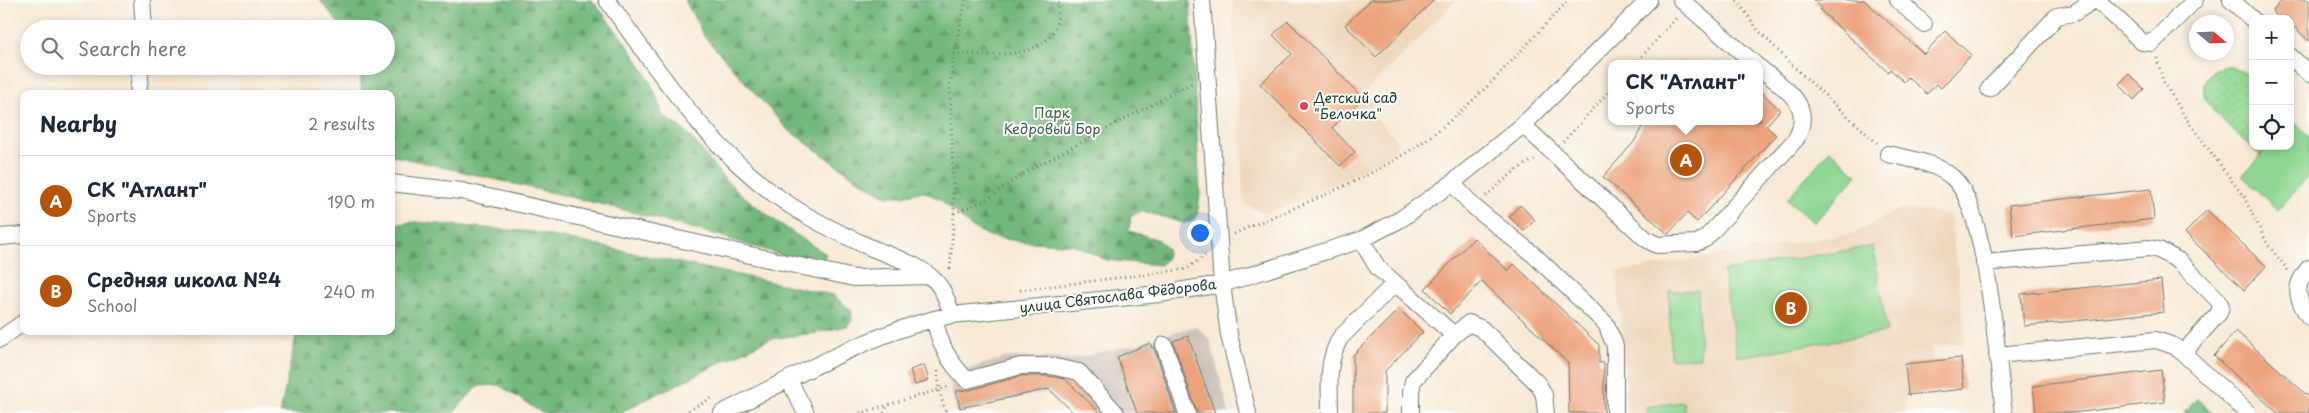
<!DOCTYPE html>
<html lang="en">
<head>
<meta charset="utf-8">
<style>
	body { margin:0; font-family:"Playpen Sans",sans-serif; background:#f2f2f3; color:#1f2937 }
	.controls { position:absolute; right:15px; top:15px; display:grid; overflow:hidden; border-radius:10px; box-shadow:0 2px 8px #0003 }
	.controls button { width:45px; height:45px; display:grid; place-items:center; padding:0; border:0; border-bottom:1px solid #e0e1e3; background:#fff; color:#1f2937; font:25px sans-serif }
	.compass { position:absolute; left:2189px; top:15px; width:45px; height:45px; border-radius:50%; background:#fff; box-shadow:0 2px 8px #0003; rotate:109deg }
	.you { position:absolute; left:1199px; top:232px; width:18px; height:18px; margin:-12px; border:4px solid #fff; border-radius:50%; background:#1a73e8; box-shadow:0 0 0 8px #1a73e833 }
	.badge { display:grid; place-items:center; width:32px; height:32px; border-radius:50%; background:#b45309; color:#fff; font-size:16px; font-weight:700 }
	.pin { position:absolute; translate:-50% -50%; border:2px solid #fff; box-shadow:0 1px 5px #0006 }
	.popup { position:absolute; left:1608px; top:60px; width:155px; height:65px; box-sizing:border-box; display:grid; place-content:center; border-radius:10px; background:#fff; filter:drop-shadow(0 1px 4px #0005); font-size:16px; white-space:nowrap; color:#747a83 }
	.popup b { font-size:19px; color:#1f2937 }
	.popup::after { content:''; position:absolute; left:50%; top:100%; margin-left:-10px; border:10px solid transparent; border-top-color:#fff }
	.list { margin:0; padding:0; list-style:none }
	h2 { display:flex; justify-content:space-between; align-items:center; height:65px; margin:0; padding:0 20px; font-size:21px }
	h2 small { font-size:16px; font-weight:400; color:#747a83 }
	.list li { display:grid; grid-template-columns:32px 1fr auto; gap:15px; align-items:center; box-sizing:border-box; height:90px; padding:0 20px; border-top:1px solid #e0e1e3 }
	.list b { display:block; font-size:19px; white-space:nowrap }
	.list p { margin:0; font-size:16px; white-space:nowrap; color:#747a83 }
	.list em { font-size:16px; font-style:normal; color:#747a83 }
	.icon { flex:none; width:28px; height:28px; fill:none; stroke:currentColor; stroke-width:2; stroke-linecap:round; stroke-linejoin:round }
	.map { position:relative; flex:none; width:2309px; height:413px; overflow:hidden }
	.search { position:absolute; background:#fff; box-shadow:0 2px 8px #0003; left:20px; top:20px; width:375px; height:55px; display:flex; align-items:center; gap:12px; box-sizing:border-box; padding:0 18px; border-radius:28px; color:#747a83; font-size:19px }
	.panel { position:absolute; background:#fff; box-shadow:0 2px 8px #0003; left:20px; top:90px; width:375px; height:245px; border-radius:10px }
	.map>svg:first-child { display:block }
	.built { fill:#eed7bb }
	.industrial { fill:#ccc2b9 }
	.grass { fill:url(#grass-dots); stroke:#578a63 }
	.forest { fill:url(#forest-firs); stroke:#497a58 }
	.pitch { fill:#8fd792; stroke:#578a63 }
	.building { fill:#eca37c }
	.lines { fill:none; stroke-linecap:round; stroke-linejoin:round }
	.minor-casing { stroke:#6b796c; stroke-width:18 }
	.path { stroke:#6b796c; stroke-width:3; stroke-dasharray:1 4; stroke-linecap:butt }
	.minor { stroke:#fff; stroke-width:16 }
	.poi-dot { fill:#d1495b; stroke:#fdfcf7; stroke-width:2 }
	.labels { text-anchor:middle; stroke-width:4; stroke-linejoin:round; paint-order:stroke }
	.poi-label { font-size:14px; fill:#1f3d34; stroke:#fdfcf7; text-anchor:start }
	.park-label { font-size:14px; fill:#3b644c; stroke:#fdfcf7 }
	.street-label { font-size:14px; fill:#1f3d34; stroke:#fdfcf7 }
</style>
</head>
<body>
<div class="map">
<svg width="2309" height="413" viewBox="0 0 2309 413">
	<defs>
		<pattern id="grass-dots" width="8" height="8" patternUnits="userSpaceOnUse" patternTransform="scale(1.25)"><rect width="8" height="8" fill="#8fd792"/><path d="M2 2h.1M6 6h.1" fill="none" stroke="#7bb97e" stroke-width="1.8" stroke-linecap="round"/></pattern>
		<pattern id="forest-firs" width="22" height="20" patternUnits="userSpaceOnUse" patternTransform="scale(1.25)"><rect width="22" height="20" fill="#73b87c"/><path d="M5 1l3.5 6h-7zM16 11l3.5 6h-7z" fill="#5e9766"/></pattern>
	</defs>
	<rect width="100%" height="100%" fill="#fdfcf7"/>
	<filter id="ink" filterUnits="userSpaceOnUse"><feTurbulence type="fractalNoise" baseFrequency=".02" numOctaves="2"/><feDisplacementMap in="SourceGraphic" scale="10" xChannelSelector="R" yChannelSelector="G"/><feConvolveMatrix kernelMatrix="1 2 1 2 8 2 1 2 1" color-interpolation-filters="sRGB"/></filter>
	<filter id="wash" filterUnits="userSpaceOnUse"><feTurbulence type="fractalNoise" baseFrequency=".0096" numOctaves="4" result="noise"/><feDisplacementMap in="SourceGraphic" scale="20" xChannelSelector="R" yChannelSelector="G"/><feGaussianBlur stdDeviation="1.12" result="paint"/><feColorMatrix in="noise" values="0 0 0 0 0 0 0 0 0 0 0 0 0 0 0 0 0 1.4 0 .05"/><feComposite in="paint" operator="in"/></filter>
	<g filter="url(#wash)">
		<rect width="100%" height="100%" fill="#f7e9d5"/>
		<!-- built -->
		<path class="built" d="M1232,0H1457L1364,93L1373,103L1367,109L1398,141L1395,152L1311,197L1265,214L1244,204Z
			M1902,208L1950,214L1966,343L1932,347L1933,361L1905,364L1908,395L1905,396L1906,413H1628L1617,272L1854,233Z"/>
		<!-- industrial -->
		<path class="industrial" d="M1196,326L1210,340L1229,413H1072L1049,391L957,413L948,375L1008,357L1071,359L1137,344Z"/>
		<!-- grass -->
		<path class="grass" d="M2228,66L2243,72L2253,81V146H2268L2260,155C2248,144 2207,109 2204,95C2203,90 2204,85 2206,80C2210,70 2218,67 2228,66Z"/>
		<!-- forest -->
		<path class="forest" d="M320,0H592C621,37 652,71 663,117C694,130 706,162 730,184C759,211 793,233 826,254L821,264L788,257L717,235L613,207L391,155V94H362L359,66H386V29H343Z
			M685,0H1190L1200,194L1197,216L1190,222L1183,223L1143,211L1131,215L1129,231L1159,240L1167,249V258L1160,265L1106,260L1075,245L1017,241L990,236L971,227L940,199L922,191L903,196H886L854,177L787,129L704,36Z
			M416,222L533,232L833,295L851,310L852,320L847,326L816,333L769,339L619,413H542L499,385L478,386L453,413H280L297,331H391V225Z
			M2197,398L2213,413H2185Z"/>
		<!-- pitch -->
		<path class="pitch" d="M2293,121L2309,136V176L2278,210L2242,176L2269,146H2290V124Z
			M1830,150L1857,175L1814,223L1787,199Z
			M1873,246L1887,332L1737,357L1723,271Z
			M1698,290L1700,358L1671,359L1669,291Z
			M1683,402L1685,413H1647L1646,407Z"/>
		<g id="blocks">
			<!-- building -->
			<path class="building" d="M1371,0H1434L1376,57L1345,25Z
				M1813,0H1864L1924,54L1945,31L1971,55L1941,88L1936,84L1927,94L1908,77L1904,82L1890,69L1888,72L1820,10L1822,8Z
				M2282,0H2309V41L2290,23V19H2280L2272,11Z
				M1288,21L1363,98L1332,128L1355,152L1340,166L1260,84L1292,54L1273,35Z
				M2129,74L2144,89L2134,100L2119,84Z
				M1760,91L1780,110L1766,126L1776,135L1697,222L1687,213L1668,234L1603,177L1634,142L1645,121H1760Z
				M2151,189L2154,219L2013,236L2009,205Z
				M1520,205L1535,220L1524,231L1509,217Z
				M2207,210L2266,266L2244,290L2185,233Z
				M1474,238L1508,271L1514,264L1599,345V363H1604V413H1569L1568,363L1482,281L1450,314L1425,289Z
				M2161,280L2164,312L2024,326L2021,294Z
				M1399,309L1423,332L1385,371V413H1353V355Z
				M2236,331L2309,397V413H2278L2214,356Z
				M1188,336L1215,413H1197L1173,341Z
				M1150,343L1152,348L1154,347L1176,413H1137L1117,357Z
				M1961,358L1964,389L1908,395L1905,364Z
				M924,365L929,380L915,385L910,370Z
				M2161,370L2165,402L2072,413H2036L2033,386Z
				M1021,376H1049L1065,379L1100,413H1074L1049,389L960,408L956,391L970,390Z"/>
		</g>
	</g>
	<g filter="url(#ink)">
		<use href="#blocks" fill-opacity="0" stroke="#6b796c" stroke-width="1"/>
		<g class="lines">
			<defs>
				<path id="minor" d="M142,0L144,29
					M607,0C661,75 712,154 791,206C814,221 839,233 865,245C888,256 925,264 940,287C946,295 949,306 952,315
					M1202,0L1222,284L1229,335L1248,413
					M1681,0L1755,64
					M1898,0L1924,24
					M2097,0L2142,42L2152,43L2195,0
					M2231,0L2253,20
					M2290,56L2309,74
					M1989,89L2057,16L2074,13L2094,0
					M138,94L141,66
					M1523,125L1646,239L1657,245L1696,243L1705,239L1796,139C1815,103 1784,89 1760,68
					M1888,154C1910,159 1934,162 1952,177C1987,204 1998,365 2004,413
					M391,183L461,191L854,278L928,276
					M1452,183L1474,207L1535,256L1606,324L1615,346V413
					M0,237L24,235
					M1361,240L1378,268L1454,335L1469,323L1482,329L1539,385L1544,395L1546,413
					M1984,263L2149,248L2159,250L2179,261L2218,300L2221,306L2219,313L2183,353L2248,413
					M2309,268C2293,286 2296,298 2309,317
					M934,319C941,346 947,360 967,380L1021,366H1050L1079,372L1116,413
					M0,339L24,322
					M1164,345L1187,413
					M1997,355L2156,340L2174,346L2183,353
					M789,380L806,413
					M722,413C793,378 875,330 952,315L1159,294L1222,284L1361,240L1401,219L1452,183L1523,125L1649,0
					M1330,413C1330,385 1326,364 1340,338L1395,283
					M1411,413V391L1413,381L1454,335"/>
			</defs>
			<!-- minor casing -->
			<use href="#minor" class="minor-casing"/>
			<!-- path -->
			<path class="path" d="M1737,0L1757,29L1794,67L1877,143
				M954,54C982,54 1039,61 1054,30C1059,21 1058,10 1058,0
				M2157,58L2163,81L2185,117L2244,197L2268,245L2288,270
				M1635,64L1678,16
				M1563,142L1612,88
				M1486,196L1516,170L1537,158
				M954,213L986,200L1024,173L1192,83
				M1234,234C1296,205 1365,183 1421,143C1477,104 1522,48 1569,0
				M950,269L954,213L950,84L954,54L966,0
				M1020,290L1187,269L1205,255
				M938,371L939,390L946,413
				M684,413L712,398
				M860,413L951,386
				M884,413L887,406"/>
			<!-- minor -->
			<use href="#minor" class="minor"/>
		</g>
	</g>
	<!-- markers -->
	<circle class="poi-dot" cx="1304" cy="106" r="5"/>
	<g class="labels">
		<!-- poi labels -->
		<g class="poi-label">
			<text x="1314" y="103">Детский сад<tspan x="1314" dy="16">"Белочка"</tspan></text>
		</g>
		<!-- park labels -->
		<g class="park-label">
			<text x="1052" y="118">Парк<tspan x="1052" dy="16">Кедровый Бор</tspan></text>
		</g>
		<!-- street labels -->
		<g class="street-label">
			<text transform="translate(1118 296) rotate(-7)" y="5">улица Святослава Фёдорова</text>
		</g>
	</g>
</svg>
<div class="controls">
<button>+</button>
<button>−</button>
<button><svg class="icon" aria-label="locate" viewBox="0 0 24 24"><circle cx="12" cy="12" r="6"/><path d="M12 2v4M12 18v4M2 12h4M18 12h4"/></svg></button>
</div>
<svg class="compass" viewBox="-18 -18 36 36"><path d="M0-13l5 13h-10z" fill="#e53935"/><path d="M0 13l5-13h-10z" fill="#747a83"/></svg>
<div class="you"></div>
<div class="pin badge" style="left:1686px;top:160px">A</div>
<div class="popup"><b>СК &quot;Атлант&quot;</b>Sports</div>
<div class="pin badge" style="left:1791px;top:308px">B</div>
<div class="search"><svg class="icon" aria-label="search" viewBox="0 0 24 24"><circle cx="10" cy="10" r="6"/><path d="M15 15l6 6"/></svg>Search here</div>
<section class="panel">
<h2>Nearby<small>2 results</small></h2>
<ul class="list">
<li><span class="badge">A</span><div><b>СК &quot;Атлант&quot;</b><p>Sports</p></div><em>190 m</em></li>
<li><span class="badge">B</span><div><b>Средняя школа №4</b><p>School</p></div><em>240 m</em></li>
</ul>
</section>
</div>
</body>
</html>
